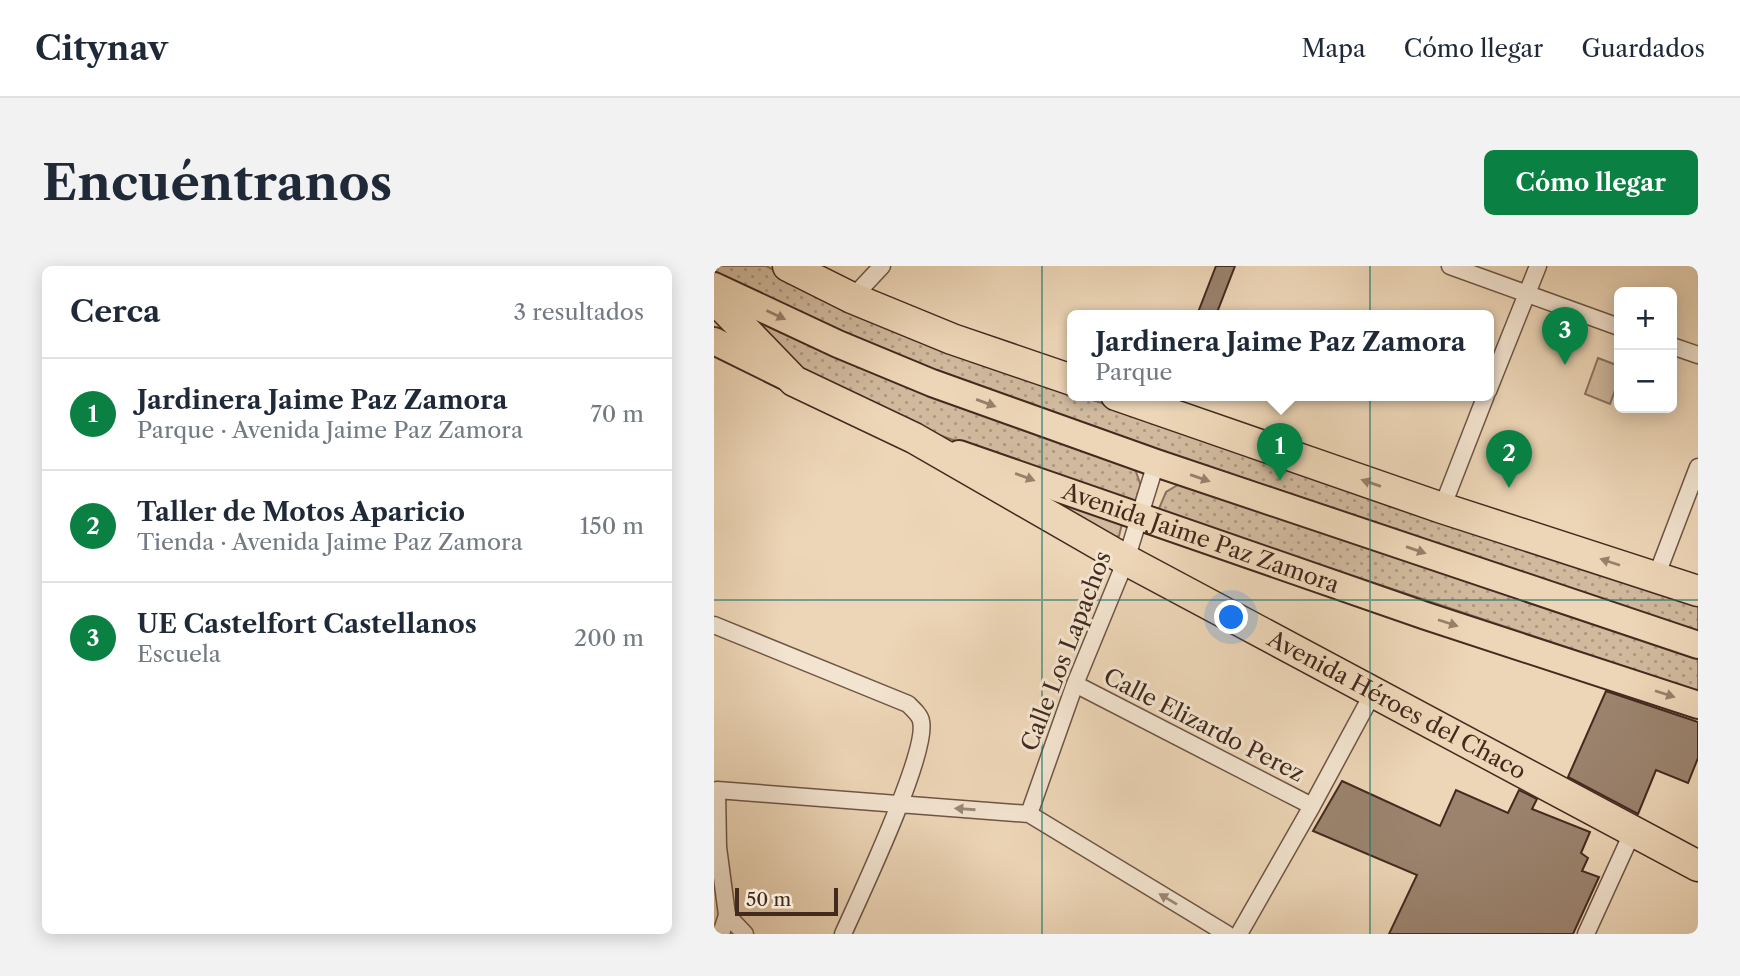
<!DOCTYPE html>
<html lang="es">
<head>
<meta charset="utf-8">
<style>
	body { margin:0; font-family:"Libre Caslon Text",serif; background:#f2f2f3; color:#1f2937 }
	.controls { position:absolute; right:21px; top:21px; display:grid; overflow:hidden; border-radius:10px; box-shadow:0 4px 18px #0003 }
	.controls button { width:63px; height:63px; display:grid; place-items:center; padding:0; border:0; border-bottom:2px solid #e0e1e3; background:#fff; color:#1f2937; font:35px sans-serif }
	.scale { position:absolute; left:21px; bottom:18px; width:103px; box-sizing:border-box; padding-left:7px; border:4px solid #432a1f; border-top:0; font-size:19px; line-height:24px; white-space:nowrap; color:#432a1f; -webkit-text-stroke:5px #f3e4d0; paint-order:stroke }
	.you { position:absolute; left:518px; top:352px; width:24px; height:24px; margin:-18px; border:5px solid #fff; border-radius:50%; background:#1a73e8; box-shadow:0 0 0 10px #1a73e833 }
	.badge { display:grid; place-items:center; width:46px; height:46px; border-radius:50%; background:#0b8043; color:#fff; font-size:23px; font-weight:700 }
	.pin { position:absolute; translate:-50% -58px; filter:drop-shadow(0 2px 4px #0008) }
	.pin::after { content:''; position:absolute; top:37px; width:24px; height:21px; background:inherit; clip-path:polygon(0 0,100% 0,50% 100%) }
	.popup { position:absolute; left:353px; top:44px; width:427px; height:91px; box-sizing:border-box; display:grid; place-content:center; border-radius:10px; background:#fff; filter:drop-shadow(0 2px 5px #0005); font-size:23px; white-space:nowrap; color:#747a83 }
	.popup b { font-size:26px; color:#1f2937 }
	.popup::after { content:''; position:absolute; left:50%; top:100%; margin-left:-14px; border:14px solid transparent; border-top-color:#fff }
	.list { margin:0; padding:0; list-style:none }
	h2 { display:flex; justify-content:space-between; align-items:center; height:91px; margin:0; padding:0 28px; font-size:30px }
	h2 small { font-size:23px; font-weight:400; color:#747a83 }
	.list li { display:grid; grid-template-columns:46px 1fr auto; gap:21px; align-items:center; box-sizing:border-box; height:112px; padding:0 28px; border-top:2px solid #e0e1e3 }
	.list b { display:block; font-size:26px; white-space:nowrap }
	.list p { margin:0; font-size:23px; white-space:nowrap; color:#747a83 }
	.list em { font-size:23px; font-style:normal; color:#747a83 }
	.map { position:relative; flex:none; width:984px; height:668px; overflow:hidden; border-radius:10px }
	header { display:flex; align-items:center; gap:42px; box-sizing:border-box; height:98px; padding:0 35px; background:#fff; border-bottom:2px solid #e0e1e3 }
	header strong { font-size:33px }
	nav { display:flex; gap:38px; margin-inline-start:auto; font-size:24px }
	.intro { display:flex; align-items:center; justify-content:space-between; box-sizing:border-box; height:168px; padding:0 42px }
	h1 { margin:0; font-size:49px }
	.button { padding:18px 32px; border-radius:10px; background:#0b8043; color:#fff; font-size:24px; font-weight:700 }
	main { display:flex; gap:42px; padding:0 42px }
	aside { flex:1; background:#fff; border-radius:10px; box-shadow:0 4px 18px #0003 }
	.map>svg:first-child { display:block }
	.grass { fill:#d0b99d; stroke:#8a725e; stroke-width:2 }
	.park { fill:url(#park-dots); stroke:#8a725e; stroke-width:2 }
	.building { fill:#9b836e; stroke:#432a1f; stroke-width:2 }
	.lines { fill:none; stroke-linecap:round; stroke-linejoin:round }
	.street-casing { stroke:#6e5545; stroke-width:19 }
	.primary-casing { stroke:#432a1f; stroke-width:30 }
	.highway-casing { stroke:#432a1f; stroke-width:33 }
	.street { stroke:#f3e4d0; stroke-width:16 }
	.primary { stroke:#edd6b7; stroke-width:26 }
	.highway { stroke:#edd6b7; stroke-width:30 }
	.oneway { fill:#98806b }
	.oneway2 { fill:#9b8778 }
	.grid { fill:none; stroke:#0f766e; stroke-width:2; stroke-opacity:0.55 }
	.labels { text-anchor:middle; stroke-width:6; stroke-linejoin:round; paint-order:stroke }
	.street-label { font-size:23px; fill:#432a1f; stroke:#f3e4d0 }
</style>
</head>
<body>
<header>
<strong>Citynav</strong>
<nav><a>Mapa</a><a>Cómo llegar</a><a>Guardados</a></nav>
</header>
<div class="intro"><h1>Encuéntranos</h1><a class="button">Cómo llegar</a></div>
<main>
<aside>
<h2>Cerca<small>3 resultados</small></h2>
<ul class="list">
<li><span class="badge">1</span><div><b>Jardinera Jaime Paz Zamora</b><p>Parque · Avenida Jaime Paz Zamora</p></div><em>70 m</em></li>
<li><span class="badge">2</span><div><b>Taller de Motos Aparicio</b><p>Tienda · Avenida Jaime Paz Zamora</p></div><em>150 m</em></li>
<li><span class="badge">3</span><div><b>UE Castelfort Castellanos</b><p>Escuela</p></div><em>200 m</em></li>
</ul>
</aside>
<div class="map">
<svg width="984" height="668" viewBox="0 0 984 668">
	<defs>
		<pattern id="park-dots" width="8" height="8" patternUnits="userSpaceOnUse" patternTransform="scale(1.75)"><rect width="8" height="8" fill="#d0b99d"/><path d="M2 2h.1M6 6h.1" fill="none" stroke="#aa977f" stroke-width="1.8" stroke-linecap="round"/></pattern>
	</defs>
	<rect width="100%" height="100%" fill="#edd6b7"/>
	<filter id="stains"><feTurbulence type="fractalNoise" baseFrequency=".00286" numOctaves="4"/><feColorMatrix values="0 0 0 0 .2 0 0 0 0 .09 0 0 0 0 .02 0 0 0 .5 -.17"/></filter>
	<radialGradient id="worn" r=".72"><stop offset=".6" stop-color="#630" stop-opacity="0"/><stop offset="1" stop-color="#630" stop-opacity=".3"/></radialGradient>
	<!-- grass -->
	<path class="grass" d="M884,92L905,100V113L896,138L871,128Z
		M344,230L409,254L405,270L398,272L339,236Z"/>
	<!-- park -->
	<path class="park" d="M0,0H52L120,34L358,127V129H364L984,339V370L264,124L112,60L0,5Z
		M24,46L200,121L421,203L427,220L421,236L219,167L90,111Z
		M467,217L984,388V425L444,245L452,226Z"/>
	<!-- building -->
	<path class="building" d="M502,0H521L502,49H483Z
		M892,425L984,456V492L974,517L942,504L924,548L854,511Z
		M628,515L726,560L742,524L794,547L805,524L823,533L818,543L876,566L867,587L874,592L868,605L885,611L859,668H675L703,609L599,565Z"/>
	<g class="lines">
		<defs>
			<path id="street" d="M736,0L905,61
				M138,32L168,0
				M958,80L984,89
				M774,125L824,0
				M728,242L772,129
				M942,311L984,201
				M0,359L194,438C199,443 206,449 207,455C215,486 145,632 129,668
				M361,418L598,540
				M315,548L361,418L412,294L442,197
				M7,668L13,649
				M31,668L13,649L4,581L3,524L315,548L513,668
				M525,668L598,540L660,425
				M872,668L919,565"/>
			<g id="primary">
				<path d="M0,20L124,78L218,117L442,197L984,379"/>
				<path d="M0,75L71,110"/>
				<path id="s1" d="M245,188L712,350L984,439"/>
			</g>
			<g id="highway">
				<path d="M74,0L138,32L238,73L358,114"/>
				<path id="s2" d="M0,32L80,115L200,172L412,294L984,600"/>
				<path d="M402,129L728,242L984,325"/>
			</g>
		</defs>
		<!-- street casing -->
		<use href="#street" class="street-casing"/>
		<!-- primary casing -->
		<use href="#primary" class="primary-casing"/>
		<!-- highway casing -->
		<use href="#highway" class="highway-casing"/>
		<!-- street -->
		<use href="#street" class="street"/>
		<!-- primary -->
		<use href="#primary" class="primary"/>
		<!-- highway -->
		<use href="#highway" class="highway"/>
	</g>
	<!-- one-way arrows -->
	<defs><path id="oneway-solid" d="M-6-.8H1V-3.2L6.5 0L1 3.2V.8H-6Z" transform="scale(1.75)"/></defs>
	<g class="oneway">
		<use href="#oneway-solid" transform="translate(62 49) rotate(25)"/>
		<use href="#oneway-solid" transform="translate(272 137) rotate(20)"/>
		<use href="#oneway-solid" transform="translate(311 211) rotate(20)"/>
		<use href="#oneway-solid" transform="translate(486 212) rotate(19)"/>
		<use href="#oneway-solid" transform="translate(657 217) rotate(-161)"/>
		<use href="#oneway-solid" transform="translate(702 284) rotate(19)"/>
		<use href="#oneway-solid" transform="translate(896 296) rotate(-162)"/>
		<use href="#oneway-solid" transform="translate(734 357) rotate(18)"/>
		<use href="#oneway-solid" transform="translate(951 428) rotate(18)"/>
	</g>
	<g class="oneway2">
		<use href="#oneway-solid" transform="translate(251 543) rotate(-176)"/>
		<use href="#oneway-solid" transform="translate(454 633) rotate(-149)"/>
	</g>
	<!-- grid -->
	<path class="grid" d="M328,0V668M656,0V668M0,334H984"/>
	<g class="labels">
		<!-- street labels -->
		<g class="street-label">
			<text dy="8" stroke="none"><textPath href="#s1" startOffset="256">Avenida Jaime Paz Zamora</textPath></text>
			<text transform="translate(352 385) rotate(-69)" y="8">Calle Los Lapachos</text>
			<text dy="8" stroke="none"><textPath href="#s2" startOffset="800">Avenida Héroes del Chaco</textPath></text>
			<text transform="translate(490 459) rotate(27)" y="8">Calle Elizardo Perez</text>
		</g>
	</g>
	<rect width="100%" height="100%" filter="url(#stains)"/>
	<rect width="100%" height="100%" fill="url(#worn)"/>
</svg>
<div class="controls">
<button>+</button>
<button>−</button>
</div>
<div class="scale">50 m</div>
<div class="you"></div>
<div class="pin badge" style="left:566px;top:215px">1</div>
<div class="popup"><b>Jardinera Jaime Paz Zamora</b>Parque</div>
<div class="pin badge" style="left:795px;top:222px">2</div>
<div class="pin badge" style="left:851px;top:99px">3</div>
</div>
</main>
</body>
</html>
